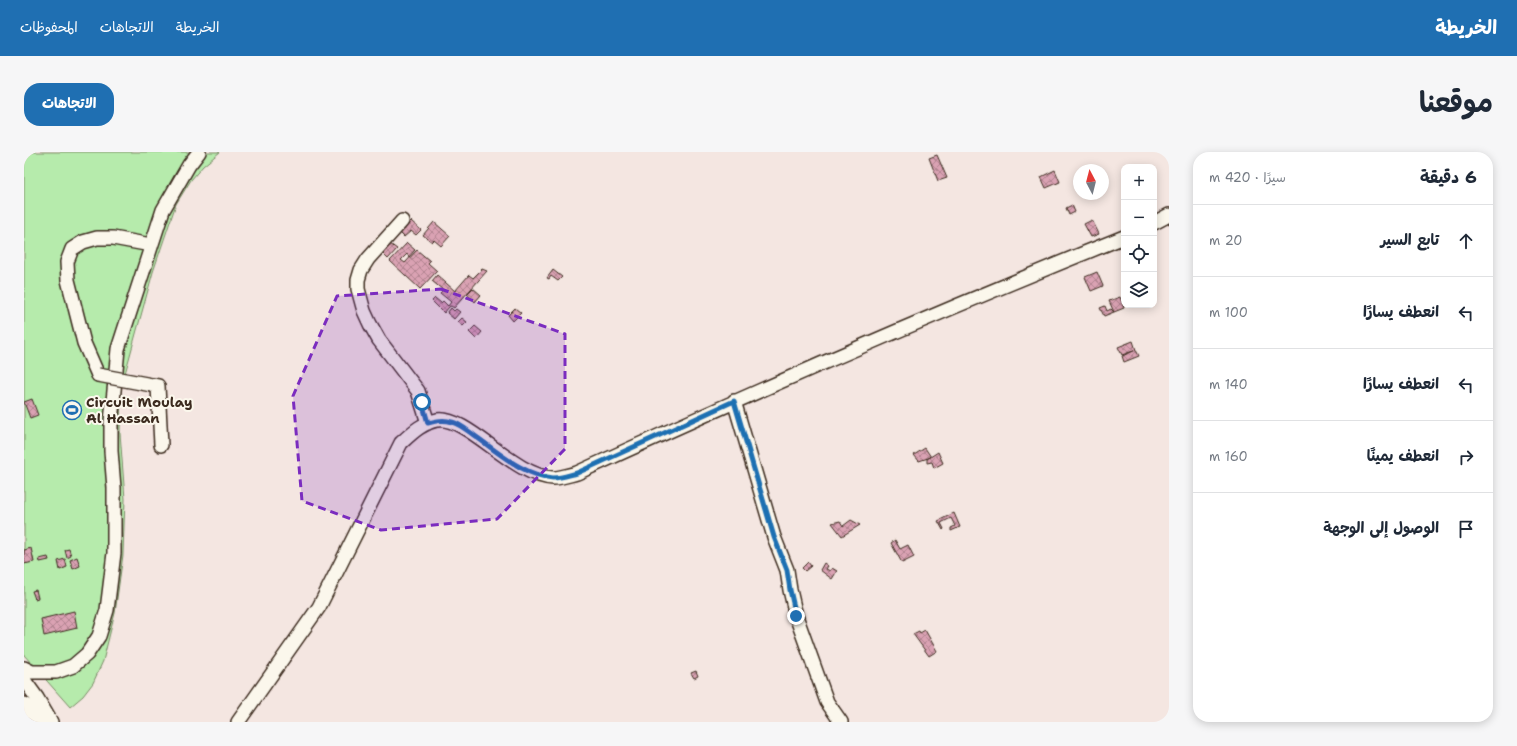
<!DOCTYPE html>
<html lang="ar">
<head>
<meta charset="utf-8">
<style>
	body { margin:0; font-family:"Shantell Sans","Playpen Sans Arabic",sans-serif; background:#f6f6f7; color:#1f2937; direction:rtl }
	.controls { position:absolute; right:12px; top:12px; display:grid; overflow:hidden; border-radius:8px; box-shadow:0 2px 10px #0003 }
	.controls button { width:36px; height:36px; display:grid; place-items:center; padding:0; border:0; border-bottom:1px solid #e0e1e3; background:#fff; color:#1f2937; font:20px sans-serif }
	.compass { position:absolute; left:1049px; top:12px; width:36px; height:36px; border-radius:50%; background:#fff; box-shadow:0 2px 10px #0003; rotate:353deg }
	.stop { position:absolute; width:12px; height:12px; margin:-9px; border:3px solid #1f6fb2; border-radius:50%; background:#fff }
	.stop.end { background:#1f6fb2; border-color:#fff; box-shadow:0 1px 4px #0008 }
	.list { margin:0; padding:0; list-style:none }
	h2 { display:flex; justify-content:space-between; align-items:center; height:52px; margin:0; padding:0 16px; font-size:17px }
	h2 small { font-size:13px; font-weight:400; color:#747a83 }
	.list li { display:grid; grid-template-columns:26px 1fr auto; gap:12px; align-items:center; box-sizing:border-box; height:72px; padding:0 16px; border-top:1px solid #e0e1e3 }
	.list b { display:block; font-size:15px; white-space:nowrap }
	.list em { font-size:13px; font-style:normal; color:#747a83 }
	.icon { flex:none; width:22px; height:22px; fill:none; stroke:currentColor; stroke-width:2; stroke-linecap:round; stroke-linejoin:round }
	.map { position:relative; flex:none; width:1145px; height:570px; overflow:hidden; direction:ltr; border-radius:16px }
	header { display:flex; align-items:center; gap:24px; box-sizing:border-box; height:56px; padding:0 20px; background:#1f6fb2; color:#fff }
	header strong { font-size:19px }
	nav { display:flex; gap:22px; margin-inline-start:auto; font-size:14px }
	.intro { display:flex; align-items:center; justify-content:space-between; box-sizing:border-box; height:96px; padding:0 24px }
	h1 { margin:0; font-size:28px }
	.button { padding:10px 18px; border-radius:16px; background:#1f6fb2; color:#fff; font-size:14px; font-weight:700 }
	main { display:flex; gap:24px; padding:0 24px }
	aside { flex:1; background:#fff; border-radius:16px; box-shadow:0 2px 10px #0003 }
	.map>svg:first-child { display:block }
	.pitch { fill:#b6ebac; stroke:#788a65 }
	.building { fill:url(#building-cross-hatch); stroke:#3b2a1e }
	.lines { fill:none; stroke-linecap:round; stroke-linejoin:round }
	.minor-casing { stroke:#3b2a1e; stroke-width:16 }
	.major-casing { stroke:#3b2a1e; stroke-width:20 }
	.minor { stroke:#fbf7ec; stroke-width:13 }
	.major { stroke:#fbf7ec; stroke-width:17 }
	.minor-bridge-casing { stroke:#3b2a1e; stroke-width:16; stroke-linecap:butt }
	.minor-bridge { stroke:#fbf7ec; stroke-width:13 }
	.route { stroke:#1f6fb2; stroke-width:5 }
	.marked { fill:#7b2cbf; fill-opacity:0.2; stroke:#7b2cbf; stroke-width:3; stroke-dasharray:8 5; stroke-linejoin:round }
	.labels { text-anchor:middle; stroke-width:4; stroke-linejoin:round; paint-order:stroke }
	.poi-label { font-size:14px; font-weight:bold; fill:#3b2a1e; stroke:#fbf7ec; text-anchor:start }
</style>
</head>
<body>
<header>
<strong>الخريطة</strong>
<nav><a>الخريطة</a><a>الاتجاهات</a><a>المحفوظات</a></nav>
</header>
<div class="intro"><h1>موقعنا</h1><a class="button">الاتجاهات</a></div>
<main>
<aside>
<h2>6 دقيقة<small>سيرًا · 420 m</small></h2>
<ul class="list">
<li><svg class="icon" aria-label="ahead" viewBox="0 0 24 24"><path d="M12 20V5M6 11l6-6 6 6"/></svg><div><b>تابع السير</b></div><em>20 m</em></li>
<li><svg class="icon" aria-label="left" viewBox="0 0 24 24"><path d="M17 20v-9H6M10 6l-5 5 5 5"/></svg><div><b>انعطف يسارًا</b></div><em>100 m</em></li>
<li><svg class="icon" aria-label="left" viewBox="0 0 24 24"><path d="M17 20v-9H6M10 6l-5 5 5 5"/></svg><div><b>انعطف يسارًا</b></div><em>140 m</em></li>
<li><svg class="icon" aria-label="right" viewBox="0 0 24 24"><path d="M7 20v-9h11M14 6l5 5-5 5"/></svg><div><b>انعطف يمينًا</b></div><em>160 m</em></li>
<li><svg class="icon" aria-label="arrive" viewBox="0 0 24 24"><path d="M6 21V4h12l-3 4 3 4H6"/></svg><div><b>الوصول إلى الوجهة</b></div></li>
</ul>
</aside>
<div class="map">
<svg width="1145" height="570" viewBox="0 0 1145 570">
	<defs>
		<pattern id="building-cross-hatch" width="8" height="8" patternUnits="userSpaceOnUse"><rect width="8" height="8" fill="#daa2b3"/><path d="M0 0l8 8M0 8l8-8" fill="none" stroke="#b28491"/></pattern>
	</defs>
	<rect width="100%" height="100%" fill="#f4e6e1"/>
	<filter id="ink" filterUnits="userSpaceOnUse"><feTurbulence type="fractalNoise" baseFrequency=".025" numOctaves="2"/><feDisplacementMap in="SourceGraphic" scale="8" xChannelSelector="R" yChannelSelector="G"/><feConvolveMatrix kernelMatrix="1 2 1 2 8 2 1 2 1" color-interpolation-filters="sRGB"/></filter>
	<g filter="url(#ink)">
		<!-- pitch -->
		<path class="pitch" d="M0,0H196L179,14L167,28L152,52L129,120L97,236L96,281L101,347L99,403L91,461L79,509L69,531L59,544L46,555L0,503Z"/>
		<!-- building -->
		<path class="building" d="M913,3L923,26L914,29L905,6Z
			M1031,18L1036,30L1022,36L1017,25Z
			M1048,53L1051,60L1045,63L1042,56Z
			M1068,68L1075,82L1067,85L1060,72Z
			M387,69L397,78L392,83L387,79L380,85L376,81Z
			M410,70L426,84L417,94L410,88L408,90L399,83Z
			M383,91L391,98L385,105L383,102L377,108L381,111L393,98L406,109L404,111L413,119L396,137L366,109Z
			M366,92L373,97L364,107L358,101Z
			M458,117L463,119L430,156L427,154L425,155L420,161L408,149L411,146L417,151L419,149L424,154L427,150L416,141L419,138L408,129L413,123L431,139L445,123L449,126Z
			M529,118L538,125L534,129L527,124L525,127L523,126Z
			M1073,120L1079,134L1067,139L1061,125Z
			M449,136L457,143L451,150L443,142Z
			M1096,145L1100,156L1090,160L1085,149Z
			M1081,154L1083,159L1087,157L1090,160L1080,164L1076,156Z
			M427,156L430,159L432,157L436,160L430,167L423,161Z
			M491,156L497,161L489,169L484,163Z
			M438,166L443,170L439,174L434,170Z
			M451,174L458,180L452,187L445,180Z
			M1109,189L1112,198L1098,203L1094,195Z
			M1112,198L1115,204L1100,210L1098,204Z
			M8,247L14,263L6,266L0,250Z
			M901,296L907,305L895,309L890,303Z
			M914,300L919,311L910,316L908,310L903,311V307Z
			M930,361L936,375L927,379V376L931,374L927,366L917,371L920,377L919,378L914,369Z
			M827,368L836,373L818,384L808,371L816,369L819,374Z
			M871,388L876,397L884,393L890,405L878,411L867,391Z
			M7,396L10,410L0,412V398Z
			M45,397L47,404L43,406L41,398Z
			M24,405L25,408L16,410L15,407Z
			M53,405L56,414L49,417L46,408Z
			M41,407L43,415L36,418L34,409Z
			M784,410L787,414L781,419L778,416Z
			M800,411L804,414L802,417L806,419L808,416L813,419L808,427L796,418Z
			M12,438L14,446L11,447L8,439Z
			M50,459L53,476L20,484L17,467Z
			M901,478L913,499L905,504L889,482L895,479L896,481Z
			M672,519L674,524L670,526L667,521Z"/>
		<g class="lines">
			<defs>
				<path id="minor" d="M378,69L344,107L337,118L334,128V137L340,159L346,172L355,188L394,239L404,271
					M1130,71L1145,63
					M74,223L60,191L44,128L43,110L48,97L59,90L73,86H89L127,93
					M128,233L134,234L137,293
					M710,249L750,385L763,418L766,438L772,464L803,550L817,570
					M0,516L8,520H32L49,514L63,502L75,484L83,458L90,401V336L87,299V270L94,197L139,58L165,13L175,0
					M0,528L13,546L27,570
					M214,570L295,455L377,291C388,281 398,271 413,268C443,263 489,324 529,326C537,326 545,323 553,321C734,238 916,159 1100,85"/>
				<path id="major" d="M0,554L17,565"/>
			</defs>
			<!-- minor casing -->
			<use href="#minor" class="minor-casing"/>
			<!-- major casing -->
			<use href="#major" class="major-casing"/>
			<!-- minor -->
			<use href="#minor" class="minor"/>
			<!-- major -->
			<use href="#major" class="major"/>
			<defs>
				<path id="minor-bridge" d="M74,223L128,233"/>
			</defs>
			<!-- minor-bridge casing -->
			<use href="#minor-bridge" class="minor-bridge-casing"/>
			<!-- minor-bridge -->
			<use href="#minor-bridge" class="minor-bridge"/>
		</g>
	</g>
	<g class="lines" filter="url(#ink)">
		<!-- route -->
		<path class="route" d="M398,250L404,271C412,269 420,267 428,270C436,272 444,279 451,284C474,300 500,324 529,326C537,326 545,323 553,321L710,249L750,385L763,418L766,438L772,464"/>
	</g>
	<!-- marked area -->
	<path class="marked" d="M417,137L541,182V297L473,367L357,378L278,349L269,244L313,144Z"/>
	<!-- icons -->
	<defs>
		<symbol id="stadium-ring" viewBox="-11 -11 22 22"><circle r="9.5" fill="#fbf7ec" stroke="#1f6fb2" stroke-width="1.5"/><path d="M0-5a6.5 5 0 1 0 0 10a6.5 5 0 1 0 0-10ZM-3.5-1.8h7v3.6h-7Z" fill="#1f6fb2"/></symbol>
	</defs>
	<g fill-rule="evenodd">
		<use href="#stadium-ring" x="37" y="247" width="22" height="22"/>
	</g>
	<g class="labels">
		<!-- poi labels -->
		<g class="poi-label">
			<text x="62" y="255">Circuit Moulay<tspan x="62" dy="16">Al Hassan</tspan></text>
		</g>
	</g>
</svg>
<div class="controls">
<button>+</button>
<button>−</button>
<button><svg class="icon" aria-label="locate" viewBox="0 0 24 24"><circle cx="12" cy="12" r="6"/><path d="M12 2v4M12 18v4M2 12h4M18 12h4"/></svg></button>
<button><svg class="icon" aria-label="layers" viewBox="0 0 24 24"><path d="M12 4l9 5-9 5-9-5zM3 14l9 5 9-5"/></svg></button>
</div>
<svg class="compass" viewBox="-18 -18 36 36"><path d="M0-13l5 13h-10z" fill="#e53935"/><path d="M0 13l5-13h-10z" fill="#747a83"/></svg>
<div class="stop" style="left:398px;top:250px"></div>
<div class="stop end" style="left:772px;top:464px"></div>
</div>
</main>
</body>
</html>
